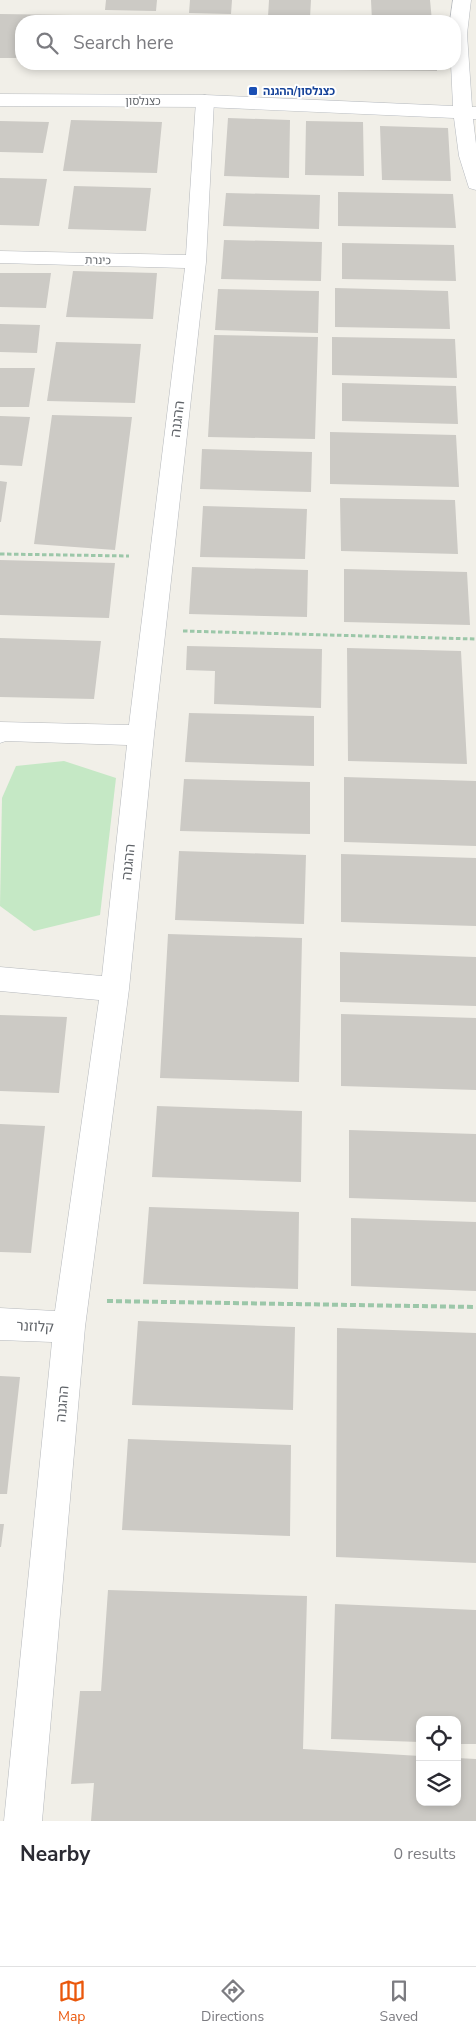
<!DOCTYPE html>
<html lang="en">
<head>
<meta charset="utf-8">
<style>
	body { margin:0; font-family:"Nunito Sans","Noto Sans Hebrew",sans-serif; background:#f2f2f3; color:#2b2b33 }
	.controls { position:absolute; right:15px; bottom:15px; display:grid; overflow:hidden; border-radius:10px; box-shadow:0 2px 8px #0003 }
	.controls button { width:45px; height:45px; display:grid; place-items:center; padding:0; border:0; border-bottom:1px solid #e1e1e2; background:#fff; color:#2b2b33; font:25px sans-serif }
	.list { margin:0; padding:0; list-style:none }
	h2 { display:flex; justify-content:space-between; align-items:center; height:65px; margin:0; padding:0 20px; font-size:21px }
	h2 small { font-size:16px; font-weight:400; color:#7c7c81 }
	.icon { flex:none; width:28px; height:28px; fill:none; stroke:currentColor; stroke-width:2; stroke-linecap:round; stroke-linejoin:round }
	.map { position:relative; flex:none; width:476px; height:1821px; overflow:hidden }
	.search { position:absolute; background:#fff; box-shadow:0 2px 8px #0003; left:15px; right:15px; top:15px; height:55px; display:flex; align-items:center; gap:12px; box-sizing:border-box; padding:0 18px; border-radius:20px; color:#7c7c81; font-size:19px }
	.sheet { height:145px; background:#fff }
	nav { display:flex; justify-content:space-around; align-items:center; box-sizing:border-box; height:70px; border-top:1px solid #e1e1e2; background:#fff; font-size:14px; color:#7c7c81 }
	nav a { display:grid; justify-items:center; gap:2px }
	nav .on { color:#ea580c }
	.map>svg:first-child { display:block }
	.green { fill:#c5e8c5 }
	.building { fill:#cccac5 }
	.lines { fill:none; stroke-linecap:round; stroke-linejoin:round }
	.street-casing { stroke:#b5b8bc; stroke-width:1 }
	.secondary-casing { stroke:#b6babf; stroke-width:1 }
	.path-far1 { stroke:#9cc7a9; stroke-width:3; stroke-dasharray:4.5 2.5; stroke-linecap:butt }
	.path { stroke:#9cc7a9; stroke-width:4; stroke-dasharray:6 3; stroke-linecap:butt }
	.street { fill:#fff; fill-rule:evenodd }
	.secondary { fill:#fff; fill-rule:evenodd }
	.transit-dot { fill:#1a4fb4; stroke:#fff; stroke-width:2 }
	.labels { text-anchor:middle; stroke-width:4; stroke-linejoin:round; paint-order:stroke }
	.far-transit-label { font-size:11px; font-weight:bold; fill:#164399; stroke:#fff; text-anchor:start }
	.far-street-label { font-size:11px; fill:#5f6368; stroke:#fff }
	.street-label { font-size:14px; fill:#5f6368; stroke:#fff }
</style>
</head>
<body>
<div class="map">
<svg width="476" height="1821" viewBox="0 0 476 1821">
	<rect width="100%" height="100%" fill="#f1efe8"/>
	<!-- green -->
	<path class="green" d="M64,761L116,778L100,915L34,931L0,906L2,798L16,766Z"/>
	<!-- building -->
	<path class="building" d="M106,0H157L156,11L105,10Z
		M190,0H232L231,14L189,13Z
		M269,0H311L310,18L268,17Z
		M371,0H430L432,21H372Z
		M0,14L73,15V21H21V58H0Z
		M255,64H312L311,68L254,67Z
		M335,64H437V71L336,70Z
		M228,118L290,120L289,178L224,176Z
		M71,120L162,122L157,173L63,171Z
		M0,121L49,122L43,153L0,152Z
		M306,121L363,122L364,176L305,175Z
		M380,126L448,128L451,181L382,180Z
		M0,178L47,179L39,226L0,225Z
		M74,186L151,188L146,231L68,229Z
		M338,192L453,194L456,228L338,226Z
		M226,193L320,195L319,229L223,226Z
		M224,240L322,242L321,281L221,279Z
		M342,243L454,245L456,281L342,279Z
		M73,271L157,273L153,319L66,317Z
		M0,273H51L46,308L0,307Z
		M335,288L448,291L450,329L335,327Z
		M218,289L319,291L318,333L215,330Z
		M0,324L40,325L37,353L0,352Z
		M214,335L318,337L315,439L208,437Z
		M332,337L455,339L457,378L332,375Z
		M56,342L141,344L135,403L47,401Z
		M0,368H35L29,407H0Z
		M342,383L456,386L458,424L342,421Z
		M52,415L132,417L115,550L34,544Z
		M0,416L30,417L22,466L0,465Z
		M330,432L456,435L459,487L330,484Z
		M202,449L312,452L311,492L200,489Z
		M0,481L7,482L1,522H0Z
		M340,498L455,500L458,554L341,551Z
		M203,506L307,509L305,559L200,557Z
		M0,560L115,563L109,618L0,615Z
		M192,567L308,570L307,617L189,614Z
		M344,569L467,572L470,625L344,622Z
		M0,638L101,641L94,699L0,697Z
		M187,646L322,649L321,708L214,704L215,671L186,670Z
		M347,648L461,651L467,764L348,761Z
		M189,713L314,716V766L185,762Z
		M344,777L476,781V846L344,842Z
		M184,779L310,782V834L180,831Z
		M179,851L306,855L304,924L175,920Z
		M341,854L476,858V926L341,922Z
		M168,934L302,938L299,1082L160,1078Z
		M340,952L476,957V1006L340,1002Z
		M341,1014L476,1018V1090L341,1086Z
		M0,1015L67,1017L59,1093L0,1091Z
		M157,1106L302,1111L301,1182L152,1177Z
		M0,1124L45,1126L31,1253L0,1252Z
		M349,1130L476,1134V1202L349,1198Z
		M149,1207L299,1212L298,1289L143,1284Z
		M351,1218L476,1222V1291L351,1286Z
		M138,1321L295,1327L293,1410L132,1405Z
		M337,1328L476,1333V1563L336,1557Z
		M0,1376L20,1377L7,1494H0Z
		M128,1439L291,1445L290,1536L122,1530Z
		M0,1524H4L1,1547H0Z
		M108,1590L307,1596L303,1749L420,1756V1802H457V1758L476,1759V1821H91L94,1783L71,1784L80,1691H101Z
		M335,1604L476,1610V1744H457V1720H420V1742L331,1739Z"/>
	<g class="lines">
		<defs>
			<path id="street" d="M205,95L212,97L214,101L206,262L154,735L129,989L85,1327L42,1821H4L52,1342L0,1340V1308L55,1311L99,1000L0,991V967L102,976L127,745L6,741L0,743V722L129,725L185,268L0,263V251L186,255L196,101L198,97Z"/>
			<path id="secondary" d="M453,0H471L467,34L472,107H476V119H473L476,144V190L469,188L459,156L454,118L205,107L0,106V94L205,95L453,106L451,64H455V21H450Z"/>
		</defs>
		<!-- street casing -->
		<use href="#street" class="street-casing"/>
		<!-- secondary casing -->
		<use href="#secondary" class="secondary-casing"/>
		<!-- path-far1 -->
		<path class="path-far1" d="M0,554L129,556
			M183,631L476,639"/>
		<!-- path -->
		<path class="path" d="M107,1301L476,1307"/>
		<!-- street -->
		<use href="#street" class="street"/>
		<!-- secondary -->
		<use href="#secondary" class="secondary"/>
	</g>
	<!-- markers -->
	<rect class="transit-dot" x="248" y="86" width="10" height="10" rx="2.5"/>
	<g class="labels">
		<!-- far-transit labels -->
		<g class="far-transit-label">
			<text x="263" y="95">כצנלסון/ההגנה</text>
		</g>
		<!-- far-street labels -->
		<g class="far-street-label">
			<text x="143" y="105">כצנלסון</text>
			<text transform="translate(98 260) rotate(1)" y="4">כינרת</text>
		</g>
		<!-- street labels -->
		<g class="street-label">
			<text transform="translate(177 419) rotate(-83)" y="5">ההגנה</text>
			<text transform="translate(128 862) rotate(-84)" y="5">ההגנה</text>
			<text transform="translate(35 1326) rotate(3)" y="5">קלוזנר</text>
			<text transform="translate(62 1404) rotate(-85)" y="5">ההגנה</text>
		</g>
	</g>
</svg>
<div class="controls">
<button><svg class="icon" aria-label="locate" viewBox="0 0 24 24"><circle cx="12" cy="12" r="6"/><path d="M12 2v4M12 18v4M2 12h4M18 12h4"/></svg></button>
<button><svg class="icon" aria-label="layers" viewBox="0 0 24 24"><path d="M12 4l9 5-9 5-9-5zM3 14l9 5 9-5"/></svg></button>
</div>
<div class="search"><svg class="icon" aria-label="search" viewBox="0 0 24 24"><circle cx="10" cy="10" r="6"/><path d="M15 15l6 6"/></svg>Search here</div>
</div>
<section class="sheet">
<h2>Nearby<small>0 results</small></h2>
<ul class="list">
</ul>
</section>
<nav>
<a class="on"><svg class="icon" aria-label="map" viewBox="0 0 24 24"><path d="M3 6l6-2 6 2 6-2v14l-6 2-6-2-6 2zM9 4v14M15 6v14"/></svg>Map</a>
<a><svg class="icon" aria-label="directions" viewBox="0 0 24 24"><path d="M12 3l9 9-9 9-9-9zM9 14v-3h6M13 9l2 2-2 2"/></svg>Directions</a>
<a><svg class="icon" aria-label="saved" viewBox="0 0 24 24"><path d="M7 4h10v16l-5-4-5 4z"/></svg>Saved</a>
</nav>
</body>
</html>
